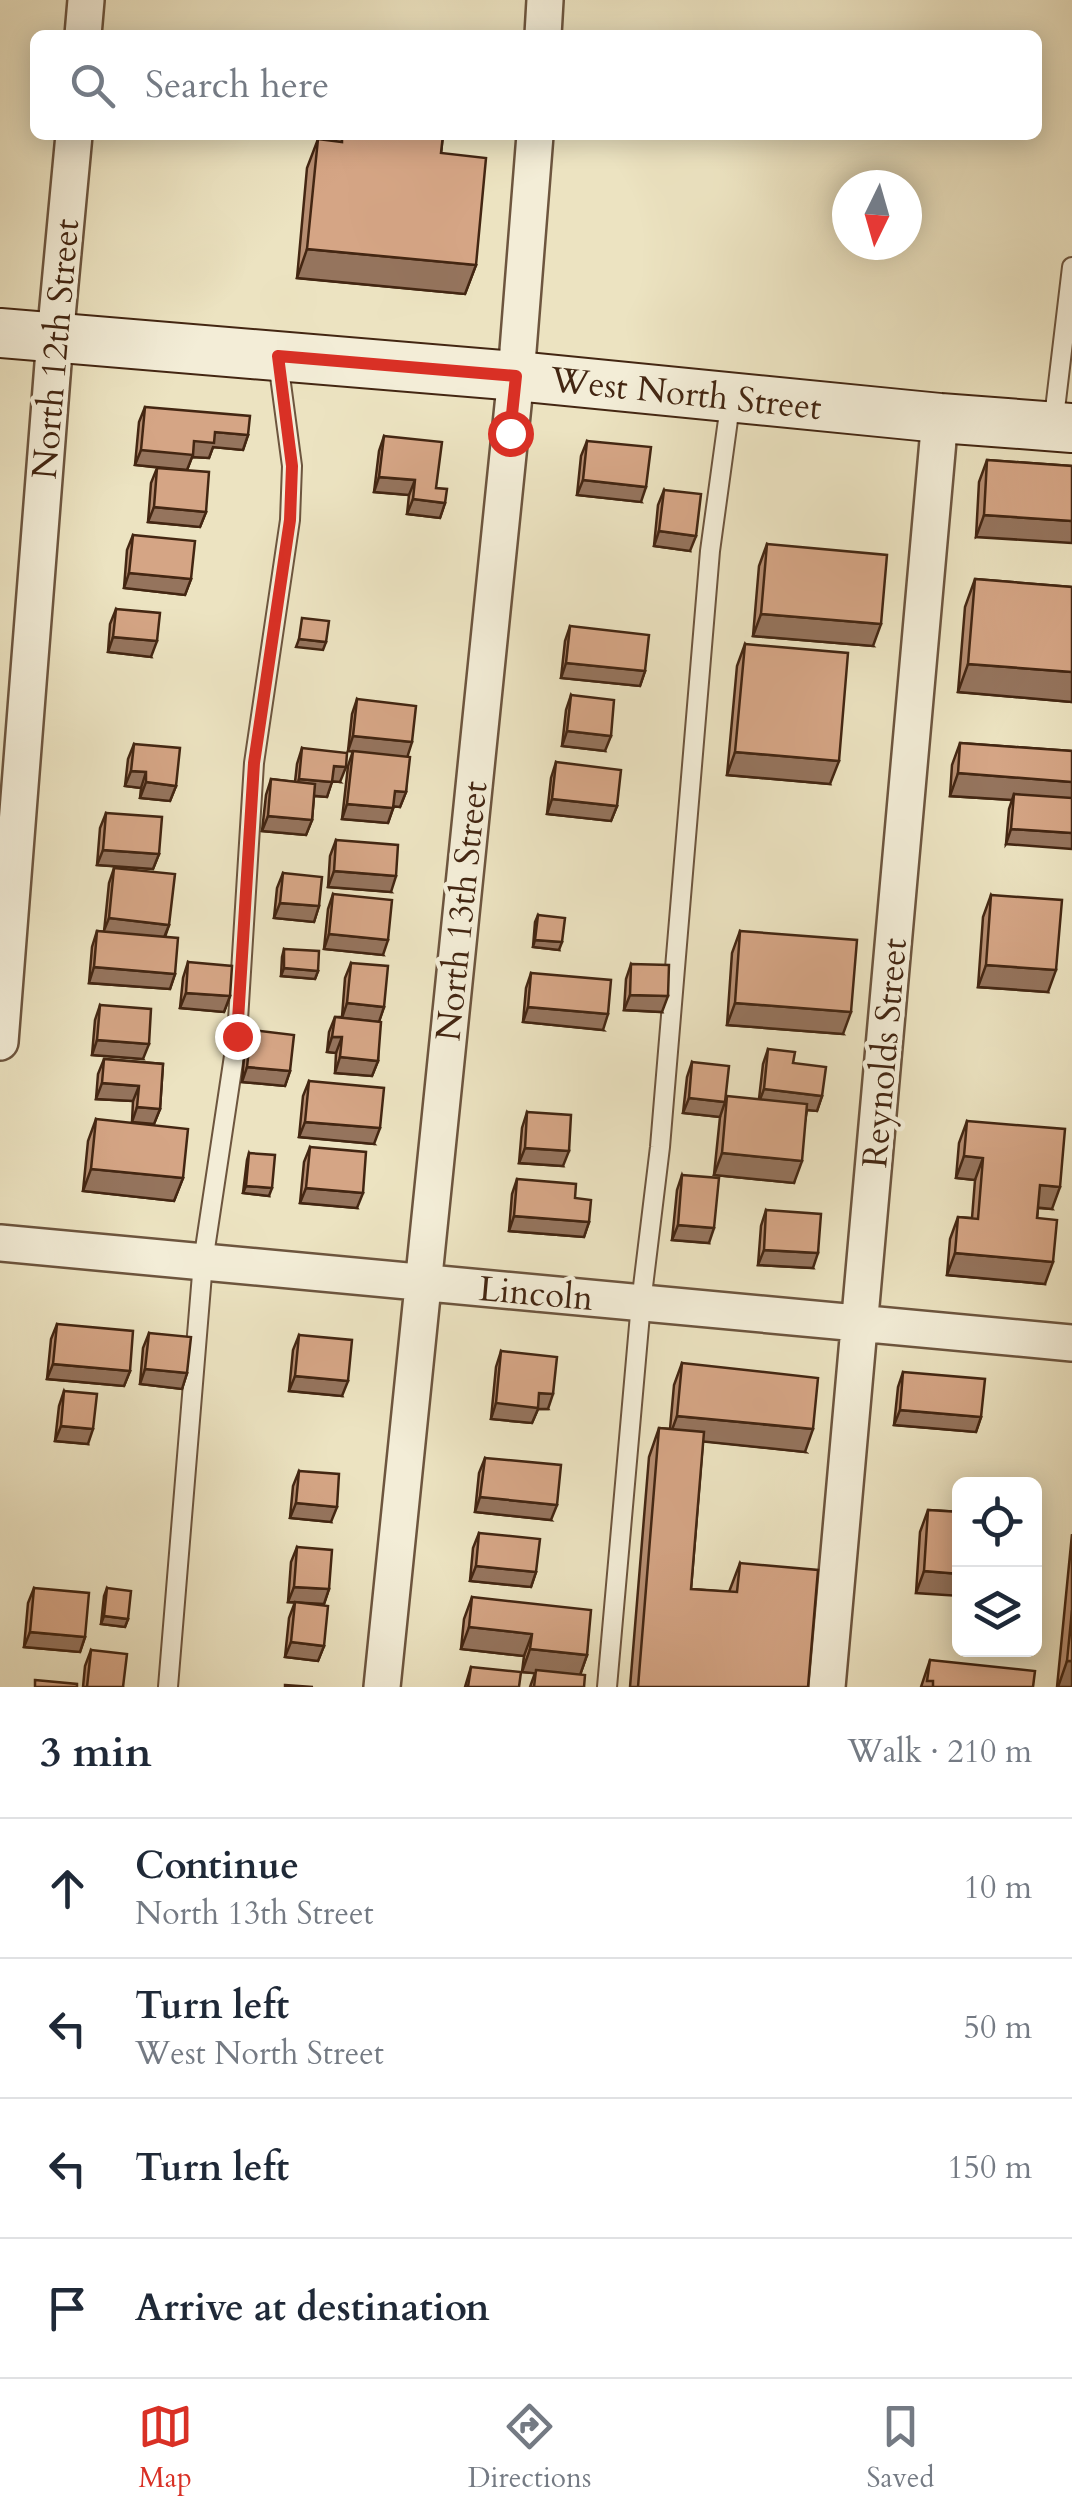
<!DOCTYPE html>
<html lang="en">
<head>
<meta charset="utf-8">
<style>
	body { margin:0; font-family:Cardo,serif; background:#f6f6f7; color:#1f2937 }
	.controls { position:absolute; right:30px; bottom:30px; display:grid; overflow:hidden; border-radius:15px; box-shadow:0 5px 25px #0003 }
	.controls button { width:90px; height:90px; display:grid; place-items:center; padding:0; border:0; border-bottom:2px solid #e0e1e3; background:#fff; color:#1f2937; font:50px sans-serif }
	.compass { position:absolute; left:832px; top:170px; width:90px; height:90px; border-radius:50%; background:#fff; box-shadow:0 5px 25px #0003; rotate:185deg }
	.stop { position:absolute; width:30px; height:30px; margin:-22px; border:8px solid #d93025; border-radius:50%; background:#fff }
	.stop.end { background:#d93025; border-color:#fff; box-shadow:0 2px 10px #0008 }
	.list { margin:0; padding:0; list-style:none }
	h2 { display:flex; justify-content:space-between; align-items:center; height:130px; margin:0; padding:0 40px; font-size:42px }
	h2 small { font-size:32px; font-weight:400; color:#747a83 }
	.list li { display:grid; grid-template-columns:65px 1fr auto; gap:30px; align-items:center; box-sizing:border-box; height:140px; padding:0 40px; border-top:2px solid #e0e1e3 }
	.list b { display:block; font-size:38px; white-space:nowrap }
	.list p { margin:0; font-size:32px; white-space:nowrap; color:#747a83 }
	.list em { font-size:32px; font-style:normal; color:#747a83 }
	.icon { flex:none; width:55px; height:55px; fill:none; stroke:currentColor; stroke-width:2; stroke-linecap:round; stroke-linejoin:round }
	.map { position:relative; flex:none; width:1072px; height:1687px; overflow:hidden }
	.search { position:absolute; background:#fff; box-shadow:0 5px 25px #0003; left:30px; right:30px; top:30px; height:110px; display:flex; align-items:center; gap:25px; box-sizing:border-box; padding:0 35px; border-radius:15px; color:#747a83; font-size:38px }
	.sheet { height:690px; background:#fff }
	nav { display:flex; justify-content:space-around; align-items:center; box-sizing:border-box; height:140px; border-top:2px solid #e0e1e3; background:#fff; font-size:28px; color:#747a83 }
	nav a { display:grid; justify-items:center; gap:5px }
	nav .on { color:#d93025 }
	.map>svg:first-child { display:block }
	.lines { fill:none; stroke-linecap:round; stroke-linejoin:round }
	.lane-casing { stroke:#6d553e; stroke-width:22 }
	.street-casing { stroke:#6d553e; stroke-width:40 }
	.secondary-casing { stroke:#432612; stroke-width:52 }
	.lane { stroke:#f3edd7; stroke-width:18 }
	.street { stroke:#f3edd7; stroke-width:35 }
	.secondary { stroke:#f3edd7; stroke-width:48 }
	.wall { fill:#b78e72; stroke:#432612; stroke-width:2.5 }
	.shaded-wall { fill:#95745d; stroke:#432612; stroke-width:2.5 }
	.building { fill:#d5a585; stroke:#432612; stroke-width:2.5 }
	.route { stroke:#d93025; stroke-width:12 }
	.labels { text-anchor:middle; stroke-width:9; stroke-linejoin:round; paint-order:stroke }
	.street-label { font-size:35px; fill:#432612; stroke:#f3edd7 }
</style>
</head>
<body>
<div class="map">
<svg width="1072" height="1687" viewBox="0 0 1072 1687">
	<rect width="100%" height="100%" fill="#ece3c1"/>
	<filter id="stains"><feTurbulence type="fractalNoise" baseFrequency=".002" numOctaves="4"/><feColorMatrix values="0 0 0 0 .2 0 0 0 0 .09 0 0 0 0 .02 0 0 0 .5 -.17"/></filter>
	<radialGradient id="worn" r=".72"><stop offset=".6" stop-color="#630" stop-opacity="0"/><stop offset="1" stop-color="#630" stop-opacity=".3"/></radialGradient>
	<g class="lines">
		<defs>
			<path id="lane" d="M1053,426L1072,267
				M168,1687L203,1262L237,1036L254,763L290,520L292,466L278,361
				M607,1687L641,1303L660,1147L710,551L731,398"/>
			<path id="street" d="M83,35L86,0
				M543,35L545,0
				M0,1042L55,338L74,135
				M0,1243L1072,1343
				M382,1687L516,376L535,135
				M827,1687L940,418"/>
			<path id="secondary" d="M0,333L516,376L940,418L1072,428"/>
		</defs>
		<!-- lane casing -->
		<use href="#lane" class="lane-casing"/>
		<!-- street casing -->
		<use href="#street" class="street-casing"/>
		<!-- secondary casing -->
		<use href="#secondary" class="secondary-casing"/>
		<!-- lane -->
		<use href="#lane" class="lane"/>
		<!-- street -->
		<use href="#street" class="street"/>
		<!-- secondary -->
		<use href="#secondary" class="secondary"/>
	</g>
	<!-- wall -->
	<path class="wall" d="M335,135H443L441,153L476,265L465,294L297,278L307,168L318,139L334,141Z
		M145,407L248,435L243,450L213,447L209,458L192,457L187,470L206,512L200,527L148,522L151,483L157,468L170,469L135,465L139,422Z
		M384,436L436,488L445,503L440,518L407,514L409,495L374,492L379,451Z
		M587,441L641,502L577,495L581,456Z
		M987,460L1072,466L976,537L979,482Z
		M664,490L690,551L654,546L658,505Z
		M133,535L191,579L185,595L124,588L127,550Z
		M767,544L873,646L753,636L759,566Z
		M975,579L1072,587V702L958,692L965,607Z
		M116,609L151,657L108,652L110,624Z
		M570,626L645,671L640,686L561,678L565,641Z
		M745,644L830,784L727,775L737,666Z
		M571,695L605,751L562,746L566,710Z
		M357,699L407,757L406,792L400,807L394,806L388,823L342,819L348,766L353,751H348L352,714Z
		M960,743L1072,751L1006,844L1009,809L1012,800L950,796L952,765Z
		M134,744L176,786L170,801L140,798L141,788L125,786L128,759Z
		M302,748L340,782L332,781L327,797L314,796L312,820L306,835L262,831L266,795L271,779L295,782L297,764Z
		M556,762L617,806L611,821L547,814L551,778Z
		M106,813L159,854L153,869L97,865L100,828Z
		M336,840L391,892L328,887L330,856Z
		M114,868L169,925L165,937L175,974L170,989L89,983L92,947L97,931L104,932L109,883Z
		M283,873L319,906L314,922L274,918L277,888Z
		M333,894L383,955L324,949L328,909Z
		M991,895L1048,992L978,987L983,917Z
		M538,915L559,950L533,947L535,922Z
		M740,931L843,1034L727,1025L732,953Z
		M284,949L318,971L315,979L281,976L282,957Z
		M188,962L230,996L224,1012L180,1008L183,978Z
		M351,963L384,1007L379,1021L378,1061L372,1076L335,1073L336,1053L327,1052L329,1032L335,1017H342L345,978Z
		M631,964L662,1012L624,1010L626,979Z
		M531,973L603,1030L523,1022L526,988Z
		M100,1005L143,1059L92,1055L95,1020Z
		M251,1030L290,1071L285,1086L242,1082L245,1046Z
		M768,1049L793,1063L822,1096L817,1111L807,1110L794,1183L714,1175L720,1117L683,1113L687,1077L692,1062L725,1101L759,1099L763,1064Z
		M104,1059L163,1064L160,1109L154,1124L132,1122L133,1101L96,1099L98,1074Z
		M309,1081L374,1144L299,1137L303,1096Z
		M527,1112L563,1166L519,1163L522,1128Z
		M96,1119L183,1178L174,1201L83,1191L88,1141Z
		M967,1121L1052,1209L1038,1208L1037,1218L1045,1284L947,1275L950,1239L958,1217L972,1218L975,1180L956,1178L959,1143Z
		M310,1147L357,1208L300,1203L304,1162Z
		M249,1153L269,1196L243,1193L247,1160Z
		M682,1175L709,1243L672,1240L677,1190Z
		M517,1179L575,1198L589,1222L584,1237L509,1231L512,1194Z
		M766,1210L813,1268L758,1265L761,1226Z
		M57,1324L130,1371L124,1386L47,1379L51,1339Z
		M149,1333L187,1373L182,1389L140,1384L143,1348Z
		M299,1335L342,1396L289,1391L293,1350Z
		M501,1351L548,1409H538L532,1423L491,1419L496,1367Z
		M682,1363L805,1452L703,1441L691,1589L729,1592L740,1563L808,1687H630L649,1457L659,1428L670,1429L674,1385Z
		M903,1372L981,1417L976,1432L894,1425L898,1387Z
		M64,1391L88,1444L55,1441L59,1406Z
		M485,1458L551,1520L475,1512L479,1473Z
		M299,1471L331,1522L290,1518L293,1486Z
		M928,1510L960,1512L916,1593L920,1532Z
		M479,1533L536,1572L531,1587L470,1581L473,1548Z
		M1072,1534V1687H1057Z
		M297,1547L329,1589L324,1604L288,1602L291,1562Z
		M34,1588L85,1637L80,1652L24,1647L28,1603Z
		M107,1588L128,1619L125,1627L101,1624L104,1596Z
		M472,1597L587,1655L580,1675L584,1687H530L535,1673L522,1672L524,1656L461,1649L464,1619Z
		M295,1602L324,1646L318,1661L285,1657L289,1618Z
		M91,1650L123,1687H83L85,1666Z
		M930,1660L1033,1687H921Z
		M471,1667L519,1687H465Z"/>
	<!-- shaded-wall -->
	<path class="shaded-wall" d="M307,249L476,265L465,294L297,278Z
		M215,432L248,435L243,450L213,447L209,458L192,457L187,470L135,465L141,450L194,441Z
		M379,477L415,480L409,495L374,492Z
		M583,480L646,487L641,502L577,495Z
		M413,499L445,503L440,518L407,514Z
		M154,507L206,512L200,527L148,522Z
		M984,515L1072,521V543L976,537Z
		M659,531L696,536L690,551L654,546Z
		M129,573L191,579L185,595L124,588Z
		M761,614L881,624L873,646L753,636Z
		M113,637L157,641L151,657L108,652Z
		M299,639L326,642L323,650L296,647Z
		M566,663L645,671L640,686L561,678Z
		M968,664L1072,672V702L958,692Z
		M567,731L611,736L605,751L562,746Z
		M353,736L412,742L407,758L348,751Z
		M735,752L839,761L830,784L727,775Z
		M334,766L346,767L340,782L329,781Z
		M131,771L146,772L141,788L125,786Z
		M958,773L1072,782V805L1014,794L1012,800L950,796Z
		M299,779L332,782L327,797L294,794Z
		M146,782L176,786L170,801L140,798Z
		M395,791L406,792L400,807L390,806Z
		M552,799L617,806L611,821L547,814Z
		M347,804L393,808L388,823L342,819Z
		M268,816L312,820L306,835L262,831Z
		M1011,829L1072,833V849L1006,844Z
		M103,850L159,854L153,869L97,865Z
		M334,871L396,876L391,892L328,887Z
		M280,903L319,906L314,922L274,918Z
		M109,918L169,925L163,940L103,933Z
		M329,934L388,940L383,955L324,949Z
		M535,940L562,942L559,950L533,947Z
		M986,965L1056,970L1048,992L978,987Z
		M94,967L175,974L170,989L89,983Z
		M284,968L318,971L315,979L281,976Z
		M186,993L230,996L224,1012L180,1008Z
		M630,995L668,996L662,1012L624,1010Z
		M347,1003L384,1007L379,1022L342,1018Z
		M735,1003L851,1012L843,1034L727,1025Z
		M528,1007L608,1014L603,1030L523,1022Z
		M332,1037H342L336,1053L327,1052Z
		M97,1040L149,1044L143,1059L92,1055Z
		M340,1057L378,1061L372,1076L335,1073Z
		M247,1067L290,1071L285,1086L242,1082Z
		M102,1083L139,1086L133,1101L96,1099Z
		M764,1089L822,1096L817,1111L758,1105Z
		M689,1098L725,1102L720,1117L683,1113Z
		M137,1107L160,1109L154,1124L132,1122Z
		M305,1122L380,1128L374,1144L299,1137Z
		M525,1148L569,1151L563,1166L519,1163Z
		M722,1153L802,1161L794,1183L714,1175Z
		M964,1156L983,1158L975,1180L956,1178Z
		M91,1169L183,1178L174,1201L83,1191Z
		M1040,1185L1060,1187L1052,1209L1032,1207Z
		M246,1186L272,1188L269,1196L243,1193Z
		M306,1188L363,1193L357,1208L300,1203Z
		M514,1216L589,1222L584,1237L509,1231Z
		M678,1225L714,1228L709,1243L672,1240Z
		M764,1250L818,1253L813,1268L758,1265Z
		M955,1253L1053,1262L1045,1284L947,1275Z
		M53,1364L130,1371L124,1386L47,1379Z
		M145,1369L187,1373L182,1389L140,1384Z
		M295,1376L348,1381L342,1396L289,1391Z
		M539,1393L553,1394L548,1409H538L532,1423L491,1419L496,1403Z
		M900,1410L981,1417L976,1432L894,1425Z
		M677,1416L813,1429L805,1452L669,1438Z
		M61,1426L93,1429L88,1444L55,1441Z
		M480,1497L557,1505L551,1520L475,1512Z
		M296,1503L337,1507L331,1522L290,1518Z
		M476,1566L536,1572L531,1587L470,1581Z
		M924,1571L960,1574V1596L916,1593Z
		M294,1587L329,1589L324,1604L288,1602Z
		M104,1616L128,1619L125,1627L101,1624Z
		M469,1627L532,1634L524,1656L461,1649Z
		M30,1632L85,1637L80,1652L24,1647Z
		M291,1642L324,1646L318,1661L285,1657Z
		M530,1649L587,1655L579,1678L522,1672Z
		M1067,1661H1072V1687H1058Z"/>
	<!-- building -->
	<path class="building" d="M342,135H443L441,153L486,158L476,265L307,249L318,139L342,142Z
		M145,407L250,416L248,435L215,432L214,443L194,441L193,455L141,450Z
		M384,436L442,442L436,488L447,489L445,503L413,499L415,480L379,477Z
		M587,441L651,447L646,487L583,480Z
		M987,460L1072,466V521L984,515Z
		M157,468L209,472L206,512L154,507Z
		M664,490L701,494L696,536L659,531Z
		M133,535L195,541L191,579L129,573Z
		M767,544L887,555L881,624L761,614Z
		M975,579L1072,587V672L968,664Z
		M116,609L160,613L157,641L113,637Z
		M302,618L329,621L326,642L299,639Z
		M570,626L649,635L645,671L566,663Z
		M745,644L848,653L839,761L735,752Z
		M571,695L614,700L611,736L567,731Z
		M357,699L416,706L412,742L353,736Z
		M960,743L1072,751V782L958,773Z
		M134,744L180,748L176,786L146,782V772L131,771Z
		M302,748L347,753L346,767L334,766L332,782L299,779Z
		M353,751L410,757L406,792L395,791L393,808L347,804Z
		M556,762L621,770L617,806L552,799Z
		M271,779L315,784L312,820L268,816Z
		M1014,794L1072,798V833L1011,829Z
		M106,813L162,817L159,854L103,850Z
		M336,840L398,845L396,876L334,871Z
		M114,868L175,874L169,925L109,918Z
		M283,873L322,877L319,906L280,903Z
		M333,894L392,900L388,940L329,934Z
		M991,895L1062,900L1056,970L986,965Z
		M538,915L565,918L562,942L535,940Z
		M97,931L178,938L175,974L94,967Z
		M740,931L857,940L851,1012L735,1003Z
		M284,949L319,951L318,971L284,968Z
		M188,962L232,966L230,996L186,993Z
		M351,963L388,966L384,1007L347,1003Z
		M631,964L669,965L668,996L630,995Z
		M531,973L611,980L608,1014L528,1007Z
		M100,1005L151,1009L149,1044L97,1040Z
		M335,1017L381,1022L378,1061L340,1057L342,1037H332Z
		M251,1030L294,1035L290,1071L247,1067Z
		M768,1049L795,1052L793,1063L826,1067L822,1096L764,1089Z
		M104,1059L163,1064L160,1109L137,1107L139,1086L102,1083Z
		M692,1062L729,1066L725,1102L689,1098Z
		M309,1081L384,1088L380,1128L305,1122Z
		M727,1096L807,1104L802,1161L722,1153Z
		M527,1112L571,1115L569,1151L525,1148Z
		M96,1119L188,1129L183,1178L91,1169Z
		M967,1121L1065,1129L1060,1187L1040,1185L1037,1218L1057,1220L1053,1262L955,1253L958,1217L978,1219L983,1158L964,1156Z
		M310,1147L366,1152L363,1193L306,1188Z
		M249,1153L275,1155L272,1188L246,1186Z
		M682,1175L719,1178L714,1228L678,1225Z
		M517,1179L576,1184L575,1198L591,1200L589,1222L514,1216Z
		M766,1210L821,1214L818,1253L764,1250Z
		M57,1324L133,1331L130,1371L53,1364Z
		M149,1333L191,1337L187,1373L145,1369Z
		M299,1335L352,1340L348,1381L295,1376Z
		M501,1351L557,1357L553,1394L539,1393L538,1408L496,1403Z
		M682,1363L818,1378L813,1429L677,1416Z
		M903,1372L985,1379L981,1417L900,1410Z
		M64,1391L97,1394L93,1429L61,1426Z
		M659,1428L704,1432L691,1589L737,1592L740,1563L818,1570L808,1687H638Z
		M485,1458L561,1465L557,1505L480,1497Z
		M299,1471L339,1474L337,1507L296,1503Z
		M928,1510L960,1512V1574L924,1571Z
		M479,1533L540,1539L536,1572L476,1566Z
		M297,1547L332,1550L329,1589L294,1587Z
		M34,1588L89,1593L85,1637L30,1632Z
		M107,1588L131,1591L128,1619L104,1616Z
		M472,1597L591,1610L587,1655L530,1649L532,1634L469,1627Z
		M295,1602L328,1606L324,1646L291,1642Z
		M1072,1610V1661H1067Z
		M91,1650L127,1654L123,1687H87Z
		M930,1660L1035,1671L1033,1687H933V1681H927Z
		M471,1667L521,1672L519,1687H468Z
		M536,1670L585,1675L584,1687H534Z
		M35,1680L77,1684V1687H35Z
		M285,1685L313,1687H285Z"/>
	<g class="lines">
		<!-- route -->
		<path class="route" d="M237,1036L254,763L290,520L292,466L278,356L516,376L510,433"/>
	</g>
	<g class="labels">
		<!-- street labels -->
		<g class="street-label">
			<text transform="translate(55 349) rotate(-85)" y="12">North 12th Street</text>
			<text transform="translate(686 393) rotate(6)" y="12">West North Street</text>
			<text transform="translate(461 911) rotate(-84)" y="12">North 13th Street</text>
			<text transform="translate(884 1053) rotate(-85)" y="12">Reynolds Street</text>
			<text transform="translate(536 1293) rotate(5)" y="12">Lincoln</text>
		</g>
	</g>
	<rect width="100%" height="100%" filter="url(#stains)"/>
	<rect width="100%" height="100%" fill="url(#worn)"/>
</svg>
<div class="controls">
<button><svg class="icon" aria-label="locate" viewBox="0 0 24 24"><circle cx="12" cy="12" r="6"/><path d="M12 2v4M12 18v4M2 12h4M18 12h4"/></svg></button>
<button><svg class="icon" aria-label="layers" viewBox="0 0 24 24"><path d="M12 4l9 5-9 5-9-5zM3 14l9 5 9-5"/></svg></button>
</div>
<svg class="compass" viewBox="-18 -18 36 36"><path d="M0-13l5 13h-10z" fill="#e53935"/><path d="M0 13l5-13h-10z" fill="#747a83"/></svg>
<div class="stop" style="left:510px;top:433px"></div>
<div class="stop end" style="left:237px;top:1036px"></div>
<div class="search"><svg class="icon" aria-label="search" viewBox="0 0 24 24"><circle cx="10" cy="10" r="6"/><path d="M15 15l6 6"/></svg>Search here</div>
</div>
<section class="sheet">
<h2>3 min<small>Walk · 210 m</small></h2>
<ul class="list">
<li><svg class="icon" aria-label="ahead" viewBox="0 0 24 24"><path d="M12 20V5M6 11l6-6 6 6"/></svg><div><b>Continue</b><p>North 13th Street</p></div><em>10 m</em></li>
<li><svg class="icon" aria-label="left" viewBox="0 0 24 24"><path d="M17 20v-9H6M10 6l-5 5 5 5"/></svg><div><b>Turn left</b><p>West North Street</p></div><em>50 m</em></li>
<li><svg class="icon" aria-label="left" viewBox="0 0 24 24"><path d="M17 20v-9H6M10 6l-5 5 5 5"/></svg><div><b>Turn left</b></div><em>150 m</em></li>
<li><svg class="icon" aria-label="arrive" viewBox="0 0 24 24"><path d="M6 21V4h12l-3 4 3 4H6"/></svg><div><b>Arrive at destination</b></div></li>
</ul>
</section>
<nav>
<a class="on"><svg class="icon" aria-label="map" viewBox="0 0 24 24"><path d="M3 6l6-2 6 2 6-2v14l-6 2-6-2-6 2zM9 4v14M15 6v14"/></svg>Map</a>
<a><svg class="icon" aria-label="directions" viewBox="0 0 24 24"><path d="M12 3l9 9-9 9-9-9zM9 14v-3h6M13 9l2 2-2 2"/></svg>Directions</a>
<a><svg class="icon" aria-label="saved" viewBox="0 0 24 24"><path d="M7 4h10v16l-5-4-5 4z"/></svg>Saved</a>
</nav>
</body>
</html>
